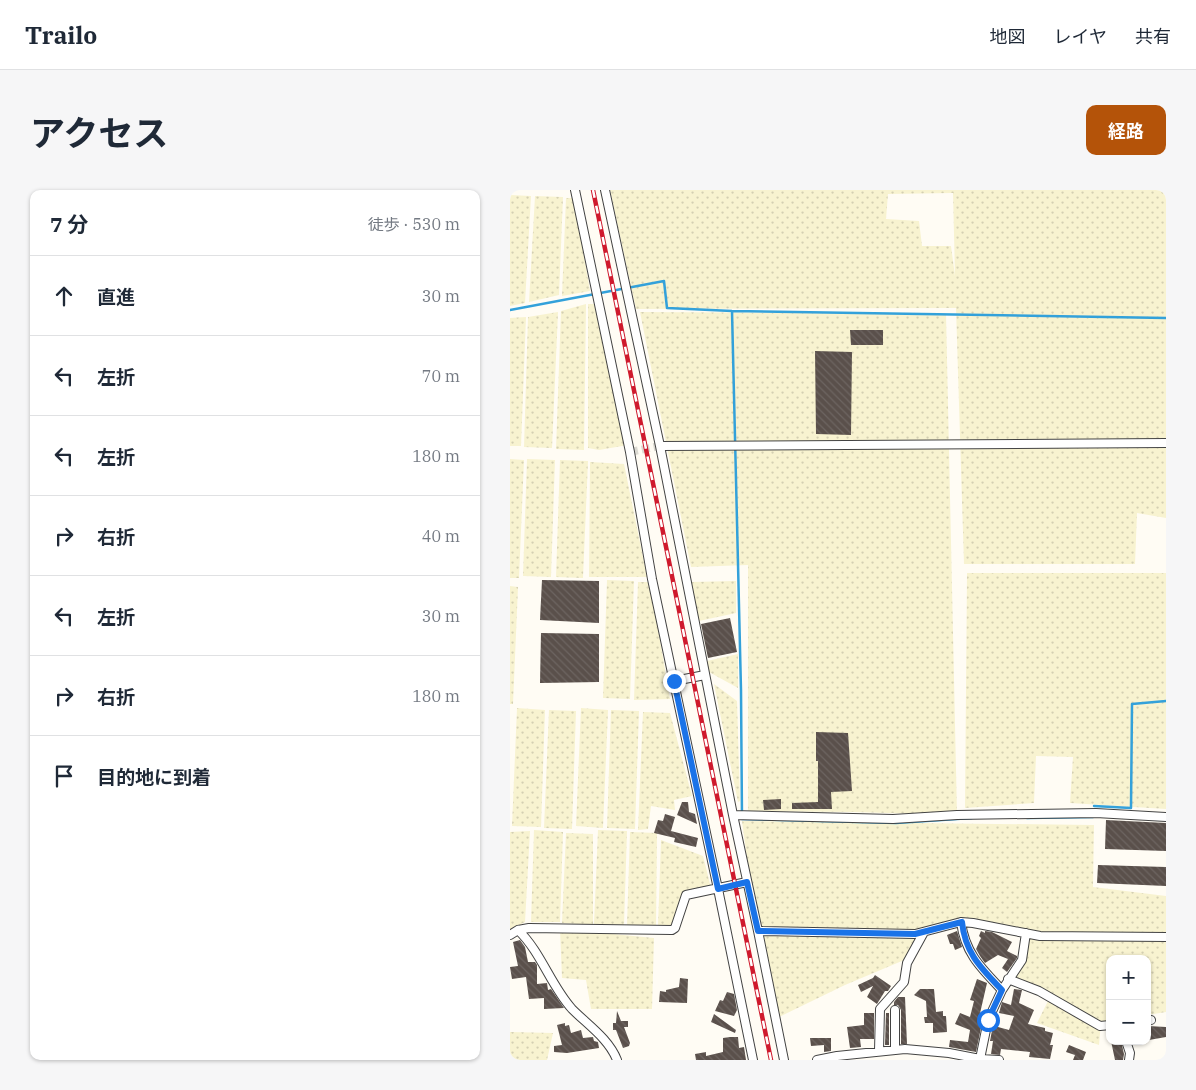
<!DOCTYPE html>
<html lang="ja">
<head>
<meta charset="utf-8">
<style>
	body { margin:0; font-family:"IBM Plex Serif","Noto Sans JP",serif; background:#f6f6f7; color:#1f2937 }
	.controls { position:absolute; right:15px; bottom:15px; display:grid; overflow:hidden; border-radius:10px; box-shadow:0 1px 4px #0004 }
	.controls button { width:45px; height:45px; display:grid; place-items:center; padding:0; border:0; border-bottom:1px solid #e0e1e3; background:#fff; color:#1f2937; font:25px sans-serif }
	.stop { position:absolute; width:15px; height:15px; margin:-11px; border:4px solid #1a73e8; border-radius:50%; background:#fff }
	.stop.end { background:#1a73e8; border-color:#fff; box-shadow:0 1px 5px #0008 }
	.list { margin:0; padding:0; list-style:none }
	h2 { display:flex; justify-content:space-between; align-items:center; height:65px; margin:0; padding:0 20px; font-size:21px }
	h2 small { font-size:16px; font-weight:400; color:#747a83 }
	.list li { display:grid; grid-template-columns:32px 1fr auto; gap:15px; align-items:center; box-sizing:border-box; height:80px; padding:0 20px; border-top:1px solid #e0e1e3 }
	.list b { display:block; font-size:19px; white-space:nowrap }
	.list em { font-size:16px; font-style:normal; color:#747a83 }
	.icon { flex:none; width:28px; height:28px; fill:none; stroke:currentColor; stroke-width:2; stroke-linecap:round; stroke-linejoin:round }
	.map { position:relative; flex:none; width:656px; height:870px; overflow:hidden; border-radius:10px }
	header { display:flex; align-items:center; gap:30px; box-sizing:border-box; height:70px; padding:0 25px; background:#fff; border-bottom:1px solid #e0e1e3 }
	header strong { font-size:24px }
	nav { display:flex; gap:28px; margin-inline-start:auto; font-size:18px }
	.intro { display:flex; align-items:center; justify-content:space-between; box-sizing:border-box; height:120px; padding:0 30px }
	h1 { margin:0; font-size:35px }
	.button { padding:12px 22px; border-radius:10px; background:#b45309; color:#fff; font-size:18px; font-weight:700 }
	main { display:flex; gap:30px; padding:0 30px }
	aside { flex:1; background:#fff; border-radius:10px; box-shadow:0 1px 4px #0004 }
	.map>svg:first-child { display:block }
	.farmland { fill:url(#farmland-dots); fill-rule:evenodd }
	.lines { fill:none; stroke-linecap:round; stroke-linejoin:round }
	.stream { stroke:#33a1da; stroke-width:2.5 }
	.building { fill:url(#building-back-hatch) }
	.minor-tunnel { stroke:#dbd9d2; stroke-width:8; stroke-dasharray:8 4; stroke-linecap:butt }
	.minor-casing { stroke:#434343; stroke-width:10 }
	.minor { stroke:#fff; stroke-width:8 }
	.rail-casing { stroke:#cf1a2d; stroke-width:4.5 }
	.rail { stroke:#fff; stroke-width:2.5; stroke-dasharray:8; stroke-linecap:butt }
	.route { stroke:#1a73e8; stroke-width:6 }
</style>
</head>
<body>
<header>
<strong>Trailo</strong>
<nav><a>地図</a><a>レイヤ</a><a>共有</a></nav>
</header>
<div class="intro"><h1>アクセス</h1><a class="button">経路</a></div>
<main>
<aside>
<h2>7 分<small>徒歩 · 530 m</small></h2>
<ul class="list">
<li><svg class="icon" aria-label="ahead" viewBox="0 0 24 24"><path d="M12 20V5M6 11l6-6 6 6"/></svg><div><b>直進</b></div><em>30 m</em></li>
<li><svg class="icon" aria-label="left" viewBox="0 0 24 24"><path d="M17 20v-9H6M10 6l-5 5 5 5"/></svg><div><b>左折</b></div><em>70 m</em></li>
<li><svg class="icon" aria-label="left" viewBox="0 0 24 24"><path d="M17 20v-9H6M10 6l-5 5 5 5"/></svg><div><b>左折</b></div><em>180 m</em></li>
<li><svg class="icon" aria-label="right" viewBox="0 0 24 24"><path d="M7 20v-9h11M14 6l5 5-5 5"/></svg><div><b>右折</b></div><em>40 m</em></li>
<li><svg class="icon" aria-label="left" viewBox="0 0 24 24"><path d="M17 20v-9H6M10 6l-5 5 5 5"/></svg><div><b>左折</b></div><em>30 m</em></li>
<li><svg class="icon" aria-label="right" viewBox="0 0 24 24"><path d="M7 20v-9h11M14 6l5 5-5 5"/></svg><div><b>右折</b></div><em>180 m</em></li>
<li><svg class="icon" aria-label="arrive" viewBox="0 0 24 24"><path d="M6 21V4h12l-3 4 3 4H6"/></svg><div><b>目的地に到着</b></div></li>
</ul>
</aside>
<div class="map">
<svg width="656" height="870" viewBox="0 0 656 870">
	<defs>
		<pattern id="farmland-dots" width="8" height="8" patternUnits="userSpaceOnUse" patternTransform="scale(1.25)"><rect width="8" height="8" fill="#f8f3d0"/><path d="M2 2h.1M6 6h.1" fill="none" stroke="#d4cfb2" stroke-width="1.8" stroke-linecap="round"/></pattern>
		<pattern id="building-back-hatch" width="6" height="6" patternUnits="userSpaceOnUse" patternTransform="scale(1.25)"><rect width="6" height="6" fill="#5a504b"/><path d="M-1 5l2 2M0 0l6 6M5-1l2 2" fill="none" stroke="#6d6561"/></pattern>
	</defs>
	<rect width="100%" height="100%" fill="#fffcf4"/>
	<!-- farmland -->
	<path class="farmland" d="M100,0H656V249L469,255L656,257V328L627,323L625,374H454L446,118L126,119ZM443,3L445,86L441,56H412L409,31L376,29L378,4Z
		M0,5L21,6L15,113L0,116Z
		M25,6L53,7L49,105L19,112Z
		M56,8H64L80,101L52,106Z
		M76,114L74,260L46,259L51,121Z
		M78,114H85L93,141L118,255L89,260L78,258Z
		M48,122L42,258L14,257L18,127Z
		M130,122L436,124L447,625L343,622L238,621V375L181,377Z
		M16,127L11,256H0V128Z
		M0,269L14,270L9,388H0Z
		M17,269L45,270L41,387L13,386Z
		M50,270L78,271L73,388L46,387Z
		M80,272L114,274L137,387H79Z
		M457,383H656V619L560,613L563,567L526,566L524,613L455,618Z
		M97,390L124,391L120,509L93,508Z
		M226,391V423L189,431L181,392Z
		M128,392H140L160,509L124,510Z
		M0,396L8,397L3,514H0Z
		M228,464V498L199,482L197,471Z
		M204,494L227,511L230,611L228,612Z
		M7,518L35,520L31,637L2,636Z
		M71,518L98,520L93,638L66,636Z
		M39,520L66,521L62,639L34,638Z
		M101,520L129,521L125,639L97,638Z
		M133,522L160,523L182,606L164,610L165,620L141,616L138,639L128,640Z
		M232,631L584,635L583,697L656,706V744L530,746L452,729L414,742L399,768L335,795L269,827L246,735Z
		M24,640L53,642L50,732H21Z
		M88,640L117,641L114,735L84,734Z
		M20,641L15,732L0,740V642Z
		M120,642L147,643L146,737L117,735Z
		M56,643L83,644V735L52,733Z
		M151,650L193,666L201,698L174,705L162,735L148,736Z
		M50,739L144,748L142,819H81L76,790L52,788Z
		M514,747L656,750V822L637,825V769H600V830L591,832L589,855L527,833L539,809L503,788Z
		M0,842L43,843L37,870H0Z"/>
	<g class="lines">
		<!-- stream -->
		<path class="stream" d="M0,120L154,91L157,118L222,121L656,128
			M222,121L231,500L232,629L386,633L462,628
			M584,616L621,618L622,514L656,511
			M517,628L583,627"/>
	</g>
	<!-- building -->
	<path class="building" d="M340,140H373V155H341Z
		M305,161L342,162L341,245L306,244Z
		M32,390L89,391V433L30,430Z
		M220,428L227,462L198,468L191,434Z
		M31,443L89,444V492L30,493Z
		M306,542L338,543L342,601L321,602L322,619H282V613L308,612V571H306Z
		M271,609V619L254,620L253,610Z
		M172,612H178L179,622L185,624L187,634L167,625Z
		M155,624L165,627L161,641L188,648L186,657L164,652L165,648L144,643L148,630L153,631Z
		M596,630L656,633V661L595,659Z
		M588,675L656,677V696L587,693Z
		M447,741L452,757L445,760L443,754H440L437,745Z
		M471,741L475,743V741L482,742L502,752L497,761L507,766V768L497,782L492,778L498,769L488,765L475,773L470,766L466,759L471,748L469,746Z
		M10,750L15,757L18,772H25L27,775V794L37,793L38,800L41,799L54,818L34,819V808L19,809L16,787L2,789L0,777L8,776L3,752Z
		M365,785L381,796L378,801H375L367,814L357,807L363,796L351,802L348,795L363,788Z
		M170,788L178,789L177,813L149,812L150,801L156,802V800L169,797Z
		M467,789L477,793L468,832L472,833L466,862L439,857L440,850L458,852L460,840L445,834L450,823L460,827L464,811L460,810Z
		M410,799H424L426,822L433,821V826H436L437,842L423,843V833H415L414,827H417L416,811L404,805Z
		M504,799L512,800L509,813L524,820L518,834L535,838V841L543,843L540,855H543L540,869L519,867L520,862L491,859L490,865L481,864L483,851H480L484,830H487L488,837L499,840L504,826L489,823L492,812L501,815Z
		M217,802L224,804L227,820L224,826L205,821L210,810L213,811Z
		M388,807H395L397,854H391V820L388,815H384V812Z
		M107,821L111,831H118V837H114L120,853L119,856L113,858L106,840H103V833H106Z
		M354,823H364V849H350L351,857L340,858L337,837L354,835Z
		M376,823H379V855H375Z
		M204,824L226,840L225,843L201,832Z
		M55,833V836L59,835L61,843L71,840L73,848L83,847L84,851L88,852L89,858L57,863L44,862V856L52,855L47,835Z
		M638,836L656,837V847L639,850Z
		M220,847H228L229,858L234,857L236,870H186L185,864L196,862V866L213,862V848Z
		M300,848H321V861L314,862V855L301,856Z
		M601,851H611L614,864L613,870H605Z
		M559,855L576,862L573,870H563L565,865L556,862Z"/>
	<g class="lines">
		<!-- minor-tunnel -->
		<path class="minor-tunnel" d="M120,262L150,256"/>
		<defs>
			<path id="minor" d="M65,0L120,262L142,389L208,699L243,870
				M95,0L150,256L223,625L248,741L274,870
				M150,256L656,253
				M164,491L195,485
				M223,625L383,629L447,625L586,623L656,627
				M451,732C455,763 471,778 492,800
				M8,740C31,762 41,796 62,819C78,835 99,849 107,870
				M248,741L405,744L451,732L463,733L530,746L656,747
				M0,745L8,740L19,738L162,740L165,738L176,705L237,692
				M498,789L529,801L590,836L600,835
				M385,820V860
				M637,831L641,830
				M616,851L620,863L619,870
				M369,861L370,819L394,792L397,773L414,742
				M470,869L478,830L492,800L512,770L516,743
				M307,870L327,866L395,859L439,863L470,869L489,870"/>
		</defs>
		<!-- minor casing -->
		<use href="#minor" class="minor-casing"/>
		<!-- minor -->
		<use href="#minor" class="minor"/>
		<defs>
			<path id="rail" d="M83,0L261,870"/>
		</defs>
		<!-- rail casing -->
		<use href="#rail" class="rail-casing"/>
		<!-- rail -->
		<use href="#rail" class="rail"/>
	</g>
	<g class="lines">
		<!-- route -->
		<path class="route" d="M164,491L208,699L237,692L248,741L405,744L452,732C455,763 471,778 492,800L478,830"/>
	</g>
</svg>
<div class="controls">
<button>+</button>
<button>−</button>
</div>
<div class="stop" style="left:478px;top:830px"></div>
<div class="stop end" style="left:164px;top:491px"></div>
</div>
</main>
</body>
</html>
